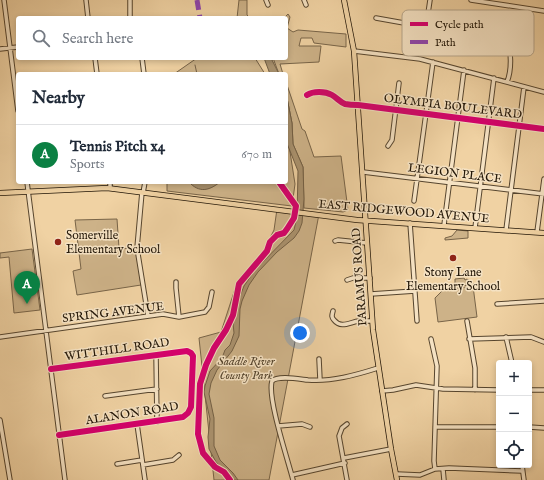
<!DOCTYPE html>
<html lang="en">
<head>
<meta charset="utf-8">
<style>
	body { margin:0; font-family:"IM FELL English",serif; background:#f6f6f7; color:#1f2937 }
	.controls { position:absolute; right:12px; bottom:12px; display:grid; overflow:hidden; border-radius:4px; box-shadow:0 2px 6px #0003 }
	.controls button { width:36px; height:36px; display:grid; place-items:center; padding:0; border:0; border-bottom:1px solid #e0e1e3; background:#fff; color:#1f2937; font:20px sans-serif }
	.you { position:absolute; left:300px; top:333px; width:14px; height:14px; margin:-10px; border:3px solid #fff; border-radius:50%; background:#1a73e8; box-shadow:0 0 0 6px #1a73e833 }
	.badge { display:grid; place-items:center; width:26px; height:26px; border-radius:50%; background:#0b8043; color:#fff; font-size:13px; font-weight:700 }
	.pin { position:absolute; translate:-50% -33px; filter:drop-shadow(0 1px 2px #0008) }
	.pin::after { content:''; position:absolute; top:21px; width:14px; height:12px; background:inherit; clip-path:polygon(0 0,100% 0,50% 100%) }
	.list { margin:0; padding:0; list-style:none }
	h2 { display:flex; justify-content:space-between; align-items:center; height:52px; margin:0; padding:0 16px; font-size:17px }
	h2 small { font-size:13px; font-weight:400; color:#747a83 }
	.list li { display:grid; grid-template-columns:26px 1fr auto; gap:12px; align-items:center; box-sizing:border-box; height:60px; padding:0 16px; border-top:1px solid #e0e1e3 }
	.list b { display:block; font-size:15px; white-space:nowrap }
	.list p { margin:0; font-size:13px; white-space:nowrap; color:#747a83 }
	.list em { font-size:13px; font-style:normal; color:#747a83 }
	.icon { flex:none; width:22px; height:22px; fill:none; stroke:currentColor; stroke-width:2; stroke-linecap:round; stroke-linejoin:round }
	.map { position:relative; flex:none; width:544px; height:480px; overflow:hidden }
	.search { position:absolute; background:#fff; box-shadow:0 2px 6px #0003; left:16px; top:16px; width:272px; height:44px; display:flex; align-items:center; gap:10px; box-sizing:border-box; padding:0 14px; border-radius:4px; color:#747a83; font-size:15px }
	.panel { position:absolute; background:#fff; box-shadow:0 2px 6px #0003; left:16px; top:72px; width:272px; height:112px; border-radius:4px }
	.map>svg:first-child { display:block }
	.green { fill:#cdb288; stroke:#786448 }
	.water { fill:#aa926e; stroke:#746045 }
	.lines { fill:none; stroke-linecap:round; stroke-linejoin:round }
	.stream { stroke:#746045; stroke-width:1 }
	.minor-casing { stroke:#56452e; stroke-width:5.5 }
	.major-casing { stroke:#221607; stroke-width:6 }
	.minor { stroke:#f5e2c3; stroke-width:3.5 }
	.major { stroke:#f0d2a3; stroke-width:4.5 }
	.quiet { stroke:#8e44ad; stroke-width:5; stroke-dasharray:10 5; stroke-linecap:butt }
	.cycleway-casing { stroke:#f5e2c3; stroke-width:8 }
	.cycleway { stroke:#d6006c; stroke-width:6 }
	.poi-dot { fill:#8f2418; stroke:#f5e2c3; stroke-width:1.5 }
	.labels { text-anchor:middle; stroke-width:3; stroke-linejoin:round; paint-order:stroke }
	.street-label { font-size:12px; fill:#221607; stroke:#f5e2c3 }
	.poi-label { font-size:12px; fill:#221607; stroke:#f5e2c3; text-anchor:start }
	.park-label { font-size:12px; font-style:italic; fill:#55452e; stroke:#f5e2c3 }
	.key { fill:#f5e2c3; stroke:#b6a58b; stroke-width:1 }
	.key-label { font-size:11px; fill:#221607 }
</style>
</head>
<body>
<div class="map">
<svg width="544" height="480" viewBox="0 0 544 480">
	<rect width="100%" height="100%" fill="#f0d2a3"/>
	<filter id="stains"><feTurbulence type="fractalNoise" baseFrequency=".005" numOctaves="4"/><feColorMatrix values="0 0 0 0 .2 0 0 0 0 .09 0 0 0 0 .02 0 0 0 .5 -.17"/></filter>
	<radialGradient id="worn" r=".72"><stop offset=".6" stop-color="#630" stop-opacity="0"/><stop offset="1" stop-color="#630" stop-opacity=".3"/></radialGradient>
	<!-- green -->
	<path class="green" d="M239,0H247V15L250,18H237Z
		M288,14L290,17L287,28L293,32L298,30L346,34V47L314,43L312,38H301L299,46H321L319,62L280,64L283,74H279L273,58H286V18H284Z
		M197,58H255L265,74H174Z
		M286,82L302,129L305,131L314,157L341,156L348,210L343,212L304,208L303,167L293,144L292,123L286,93Z
		M286,126L295,184L292,206L167,191V182H286Z
		M277,209L319,214L269,480H214L199,338L221,332L236,286L262,254L274,230Z
		M117,219L119,248L136,249L141,285L77,295L73,271L81,269L75,220Z
		M457,230L468,231V238L445,240V238L452,236Z
		M32,249L40,310L14,313L9,257L0,258V253Z
		M464,278L465,280L467,279L475,285L455,286V279Z
		M473,286L477,317L438,322L435,298L443,290Z"/>
	<!-- water -->
	<path class="water" d="M264,58H271L279,74H270Z
		M286,93L292,123L293,144L303,167L304,199L302,223L299,231L294,238L277,252L258,272L249,285L242,301L240,309L239,336L232,351L217,370L211,383L209,394L214,418V446L220,460L233,473L238,480H232L216,462L209,449L208,437L210,419L204,392L205,386L210,371L222,358L225,350L230,345L234,333L233,323L236,306L244,286L255,270L294,230L297,217L298,171L286,141Z
		M189,182H220C209,191 199,193 189,182Z"/>
	<g class="lines">
		<!-- stream -->
		<path class="stream" d="M195,65L197,74"/>
		<defs>
			<path id="minor" d="M4,0L18,111
				M86,0L88,18
				M130,0V18
				M266,0L268,5
				M304,0L306,5
				M471,0L544,11
				M376,18L505,41C513,49 511,72 507,82
				M426,27L430,0
				M0,49L18,47
				M354,51L420,59L544,92
				M95,58L97,74
				M142,58L144,74
				M307,95C313,91 325,91 332,95C337,98 340,102 345,104C350,105 354,105 358,105L544,129
				M388,146L392,140L399,83
				M363,172L544,194
				M27,182L65,480
				M110,182V188
				M142,192L137,248L148,316
				M143,193L145,182
				M414,201L433,62
				M410,223L417,321
				M444,225L464,70
				M475,228L494,78
				M506,230L524,87
				M537,232L544,179
				M335,241L338,240L367,243
				M347,280L353,278H370
				M176,282V288L179,317
				M371,294L415,291
				M497,304L544,301
				M333,311C332,315 331,317 334,320C341,329 350,322 359,321C363,321 368,321 372,321
				M467,321L475,368V390
				M0,337L163,314L179,317L205,312L209,307L212,292
				M506,337L512,363
				M431,339L437,366L434,461L435,469
				M469,339L531,337L544,342
				M156,355L157,422
				M319,359L320,380
				M51,369L187,351L191,353L193,356L191,407L188,413L183,417L59,435
				M529,390H544
				M382,391L393,390L416,385L443,389L499,390
				M105,396L157,389
				M0,420L10,480
				M137,424L145,480
				M347,424L342,428L339,436L347,480
				M278,426L302,424L310,427
				M435,427H499
				M529,427L544,428
				M344,458L391,449
				M117,464L142,460
				M143,465L173,460L179,455
				M522,465L524,480
				M443,469L444,480
				M397,474L420,475L435,469L449,468L522,471
				M292,475L345,463
				M293,480C288,460 267,398 272,381C278,375 299,379 308,380C331,382 356,375 378,368"/>
			<path id="major" d="M344,0L354,51L373,330L391,449L397,480
				M0,193L107,188L357,220L544,233"/>
		</defs>
		<!-- minor casing -->
		<use href="#minor" class="minor-casing"/>
		<!-- major casing -->
		<use href="#major" class="major-casing"/>
		<!-- minor -->
		<use href="#minor" class="minor"/>
		<!-- major -->
		<use href="#major" class="major"/>
		<!-- quiet -->
		<path class="quiet" d="M197,0L200,18
			M200,58V60"/>
		<defs>
			<path id="cycleway" d="M307,95C313,91 325,91 332,95C337,98 340,102 345,104C350,105 354,105 358,105L544,129
				M51,369L187,351L191,353L193,356L191,407L188,413L183,417L59,435
				M230,480L224,472L215,467L203,453L198,434L200,384L206,365L214,348L226,330L233,315L239,284L267,251L270,242L277,235L284,233L287,229L294,218L296,206L279,182"/>
		</defs>
		<!-- cycleway casing -->
		<use href="#cycleway" class="cycleway-casing"/>
		<!-- cycleway -->
		<use href="#cycleway" class="cycleway"/>
	</g>
	<!-- markers -->
	<g class="poi-dot">
		<circle cx="58" cy="242" r="4"/>
		<circle cx="453" cy="258" r="4"/>
	</g>
	<g class="labels">
		<!-- street labels -->
		<g class="street-label">
			<text transform="translate(453 106) rotate(7)" y="4">OLYMPIA BOULEVARD</text>
			<text transform="translate(455 173) rotate(7)" y="4">LEGION PLACE</text>
			<text transform="translate(404 211) rotate(5)" y="4">EAST RIDGEWOOD AVENUE</text>
			<text transform="translate(359 277) rotate(-94)" y="4">PARAMUS ROAD</text>
			<text transform="translate(113 312) rotate(-7)" y="4">SPRING AVENUE</text>
			<text transform="translate(117 349) rotate(-8)" y="4">WITTHILL ROAD</text>
			<text transform="translate(132 413) rotate(-9)" y="4">ALANON ROAD</text>
		</g>
		<!-- poi labels -->
		<g class="poi-label">
			<text x="66" y="239">Somerville<tspan x="66" dy="14">Elementary School</tspan></text>
			<text x="453" y="276" text-anchor="middle">Stony Lane<tspan x="453" dy="14">Elementary School</tspan></text>
		</g>
		<!-- park labels -->
		<g class="park-label">
			<text x="246" y="365">Saddle River<tspan x="246" dy="14">County Park</tspan></text>
		</g>
	</g>
	<!-- legend -->
	<rect x="402" y="10" width="132" height="46" rx="6" class="key"/>
	<rect x="410" y="22" width="18" height="4" fill="#d6006c"/>
	<rect x="410" y="40" width="18" height="4" fill="#8e44ad"/>
	<g class="key-label">
		<text x="435" y="28">Cycle path</text>
		<text x="435" y="46">Path</text>
	</g>
	<rect width="100%" height="100%" filter="url(#stains)"/>
	<rect width="100%" height="100%" fill="url(#worn)"/>
</svg>
<div class="controls">
<button>+</button>
<button>−</button>
<button><svg class="icon" aria-label="locate" viewBox="0 0 24 24"><circle cx="12" cy="12" r="6"/><path d="M12 2v4M12 18v4M2 12h4M18 12h4"/></svg></button>
</div>
<div class="you"></div>
<div class="pin badge" style="left:27px;top:304px">A</div>
<div class="search"><svg class="icon" aria-label="search" viewBox="0 0 24 24"><circle cx="10" cy="10" r="6"/><path d="M15 15l6 6"/></svg>Search here</div>
<section class="panel">
<h2>Nearby<small></small></h2>
<ul class="list">
<li><span class="badge">A</span><div><b>Tennis Pitch x4</b><p>Sports</p></div><em>670 m</em></li>
</ul>
</section>
</div>
</body>
</html>
